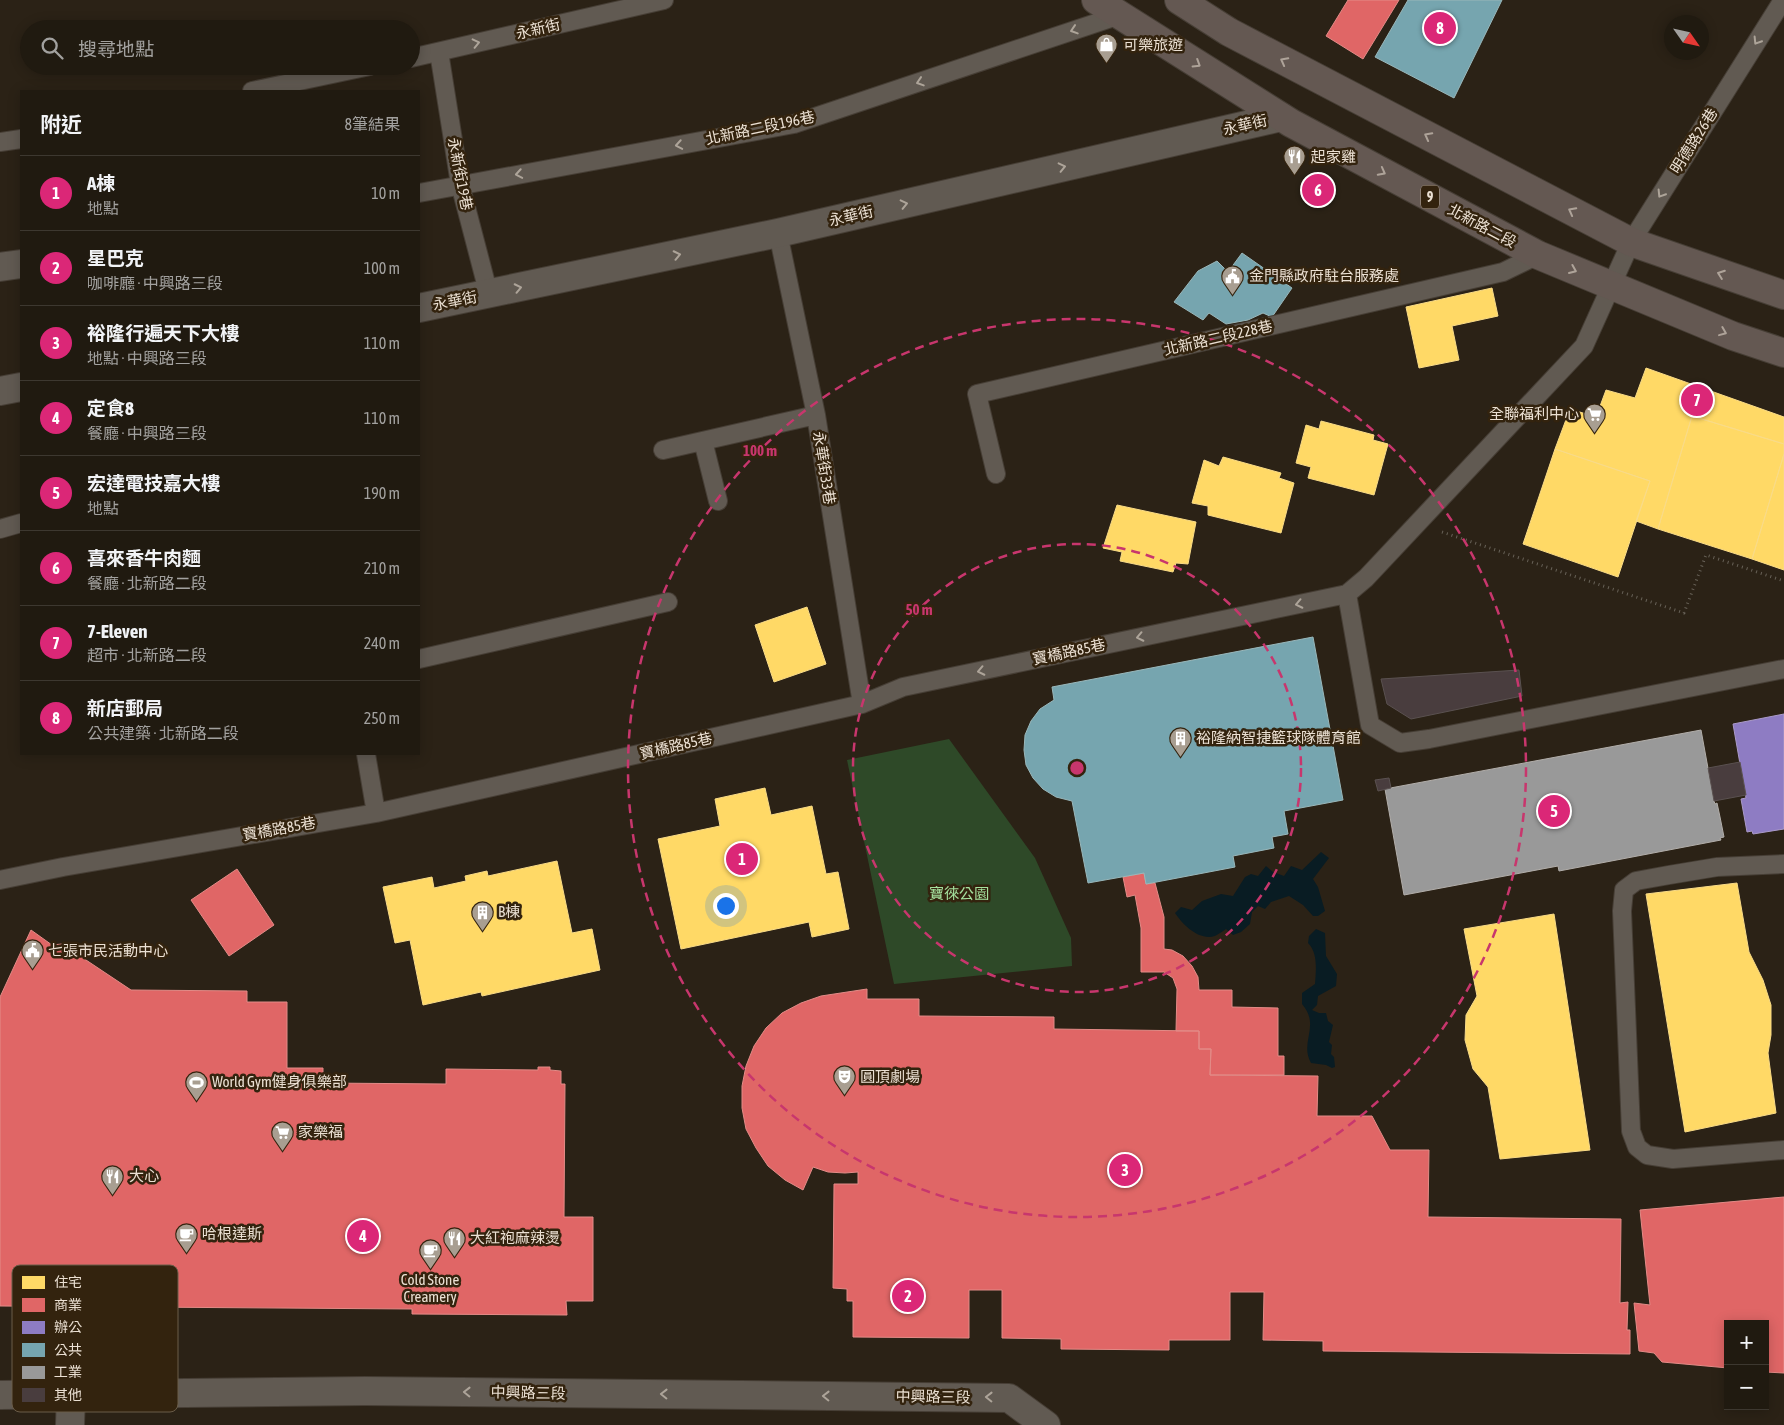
<!DOCTYPE html>
<html lang="zh-TW">
<head>
<meta charset="utf-8">
<style>
	body { margin:0; font-family:"Asap Condensed","Noto Sans TC",sans-serif; background:#2d271e; color:#f1f3f6 }
	.controls { position:absolute; right:15px; bottom:15px; display:grid; overflow:hidden; border-radius:0px; box-shadow:0 2px 12px #0003 }
	.controls button { width:45px; height:45px; display:grid; place-items:center; padding:0; border:0; border-bottom:1px solid #3d3830; background:#201a10; color:#f1f3f6; font:25px sans-serif }
	.compass { position:absolute; left:1664px; top:15px; width:45px; height:45px; border-radius:50%; background:#201a10; box-shadow:0 2px 12px #0003; rotate:124deg }
	.you { position:absolute; left:725px; top:905px; width:18px; height:18px; margin:-12px; border:4px solid #fff; border-radius:50%; background:#1a73e8; box-shadow:0 0 0 8px #1a73e833 }
	.badge { display:grid; place-items:center; width:32px; height:32px; border-radius:50%; background:#db2777; color:#fff; font-size:16px; font-weight:700 }
	.pin { position:absolute; translate:-50% -50%; border:2px solid #fff; box-shadow:0 1px 5px #0006 }
	.list { margin:0; padding:0; list-style:none }
	h2 { display:flex; justify-content:space-between; align-items:center; height:65px; margin:0; padding:0 20px; font-size:21px }
	h2 small { font-size:16px; font-weight:400; color:#a2a19f }
	.list li { display:grid; grid-template-columns:32px 1fr auto; gap:15px; align-items:center; box-sizing:border-box; height:75px; padding:0 20px; border-top:1px solid #3d3830 }
	.list b { display:block; font-size:19px; white-space:nowrap }
	.list p { margin:0; font-size:16px; white-space:nowrap; color:#a2a19f }
	.list em { font-size:16px; font-style:normal; color:#a2a19f }
	.icon { flex:none; width:28px; height:28px; fill:none; stroke:currentColor; stroke-width:2; stroke-linecap:round; stroke-linejoin:round }
	.map { position:relative; flex:none; width:1784px; height:1425px; overflow:hidden }
	.search { position:absolute; background:#201a10; box-shadow:0 2px 12px #0003; left:20px; top:20px; width:400px; height:55px; display:flex; align-items:center; gap:12px; box-sizing:border-box; padding:0 18px; border-radius:28px; color:#a2a19f; font-size:19px }
	.panel { position:absolute; background:#201a10; box-shadow:0 2px 12px #0003; left:20px; top:90px; width:400px; height:665px; border-radius:0px }
	.map>svg:first-child { display:block }
	.green { fill:#2e4928 }
	.water { fill:#091c23 }
	.homes { fill:#ffd966; stroke:#f9db87 }
	.shops { fill:#e06666; stroke:#e38b87 }
	.offices { fill:#8e7cc3; stroke:#aa9ac8 }
	.public { fill:#76a5af; stroke:#99b7ba }
	.industry { fill:#999; stroke:#b2aeaa }
	.building { fill:#493d3e; stroke:#5a5150 }
	.lines { fill:none; stroke-linecap:round; stroke-linejoin:round }
	.lane-casing { stroke:#463e35; stroke-width:20 }
	.street-casing { stroke:#463e35; stroke-width:30 }
	.secondary-casing { stroke:#463e35; stroke-width:30 }
	.primary-casing { stroke:#463e35; stroke-width:30 }
	.path { stroke:#686258; stroke-width:3; stroke-dasharray:1 4; stroke-linecap:butt }
	.lane { stroke:#615a52; stroke-width:18 }
	.street { stroke:#615a52; stroke-width:28 }
	.secondary { stroke:#615a52; stroke-width:28 }
	.primary { stroke:#645852; stroke-width:28 }
	.oneway { stroke:#ada499 }
	.oneway2 { stroke:#aea399 }
	.ring { fill:none; stroke:#c8366d; stroke-width:2.5; stroke-dasharray:9 6 }
	.labels { text-anchor:middle; stroke-width:5; stroke-linejoin:round; paint-order:stroke }
	.shield { fill:#33230e; stroke:#b4a798; stroke-width:1 }
	.shield-label { font-size:14px; font-weight:bold; fill:#ebe0d3 }
	.street-label { font-size:15px; fill:#ebe0d3; stroke:#33230e }
	.poi-label { font-size:15px; fill:#ebe0d3; stroke:#33230e; text-anchor:start }
	.park-label { font-size:15px; fill:#a4e09d; stroke:#33230e }
	.key { fill:#33230e; stroke:#6a5c49; stroke-width:1 }
	.key-label { font-size:14px; fill:#ebe0d3 }
	.centre { fill:#c8366d; stroke:#33230e; stroke-width:2.5 }
	.ring-label { font-size:15px; text-anchor:middle; font-weight:bold; fill:#c8366d; stroke:#33230e; stroke-width:5; stroke-linejoin:round; paint-order:stroke }
</style>
</head>
<body>
<div class="map">
<svg width="1784" height="1425" viewBox="0 0 1784 1425">
	<rect width="100%" height="100%" fill="#2b2216"/>
	<!-- green -->
	<path class="green" d="M949,739L1035,858L1071,938L1072,966L894,984L847,760Z"/>
	<!-- water -->
	<path class="water" d="M1321,852L1329,858L1313,879L1318,887L1325,911L1318,916H1313L1303,905L1289,896L1271,902L1265,909L1258,906L1252,912L1250,924L1241,932L1233,935L1226,929C1223,931 1219,934 1215,936C1199,941 1183,925 1175,913L1181,907L1192,910L1202,901L1221,894L1233,896L1245,877L1251,874L1258,876L1266,866L1273,872L1284,876L1291,866L1302,870Z
		M1316,929L1325,933L1326,956L1337,974L1336,986L1318,996L1317,1005L1312,1010L1319,1013H1326L1328,1021L1333,1025L1329,1042L1332,1045L1331,1054L1334,1057L1335,1067L1332,1068L1326,1065L1311,1063C1299,1042 1321,1026 1302,1004V993L1315,984C1316,970 1318,953 1308,943L1309,936Z"/>
	<!-- homes -->
	<path class="homes" d="M1492,288L1498,316L1452,326L1459,360L1419,368L1406,307Z
		M1646,368L1784,417V444L1692,416L1658,529L1636,521L1650,481L1555,449L1570,409L1596,417L1606,390L1635,398Z
		M1692,416L1784,444V454L1752,559L1658,529Z
		M1321,421L1374,435L1373,440L1388,444L1374,495L1308,478L1311,467L1296,463L1306,425L1319,429Z
		M1555,449L1650,481L1618,577L1523,544Z
		M1784,454V570L1752,559Z
		M1223,457L1281,473L1279,478L1294,483L1281,533L1208,515V506L1192,503L1204,460L1219,466Z
		M1117,505L1196,522L1188,564L1176,563L1173,572L1120,561L1122,552L1103,548Z
		M807,607L826,664L774,682L755,625Z
		M765,788L771,815L812,806L826,874L838,872L849,929L812,937L809,922L681,949L658,839L720,826L715,799Z
		M557,861L572,933L592,929L600,970L482,996L481,992L423,1005L410,940L395,943L383,887L432,877L434,888L466,881L465,876L487,871L488,876Z
		M1737,883L1749,952L1763,980L1771,1005V1035L1768,1053L1776,1113L1685,1132L1646,894Z
		M1554,914L1590,1150L1500,1159L1488,1087L1473,1069L1465,1040L1466,1015L1477,996L1464,929Z"/>
	<!-- shops -->
	<path class="shops" d="M1348,0H1399L1363,59L1326,36Z
		M237,869L274,925L229,956L191,900Z
		M1144,873L1146,884L1155,883L1164,917V949L1172,950L1183,956L1192,966L1198,977L1199,990H1232V1007L1278,1008V1056H1284V1075H1210L1211,1049H1199V1031H1176L1177,989L1173,978L1164,972H1141V928L1135,895L1127,897L1123,877Z
		M31,930L52,945L62,944L131,990L247,991V1002H287V1068H323V1083L446,1084V1069L538,1070V1067H550V1070L561,1071V1084H565L564,1217H593V1301H566L567,1315L412,1314V1309L0,1306V997Z
		M867,989V999H919V1016L1054,1017V1029L1199,1031V1049H1211L1210,1075L1318,1076L1317,1116H1372L1390,1150H1429L1428,1217L1621,1219L1620,1303L1628,1302L1627,1330H1630V1354L1323,1351V1341L1263,1340L1264,1292H1230V1340H1169V1350L1061,1349V1339L1002,1338V1290H969V1338L853,1337V1301H847V1289L833,1288L834,1184H858V1172L845,1173L828,1172L813,1167L803,1190L785,1180L768,1166L756,1148L746,1129L742,1108V1086L746,1066L754,1046L766,1028L782,1013L801,1003L821,996Z
		M1784,1197V1373L1765,1372V1324H1728V1368L1662,1362L1654,1353L1639,1351L1634,1303L1650,1305L1640,1210Z"/>
	<!-- offices -->
	<path class="offices" d="M1784,714V829L1753,834L1752,831L1747,832L1741,799L1746,798L1733,724Z"/>
	<!-- public -->
	<path class="public" d="M1408,0H1502L1454,98L1375,57Z
		M1242,253L1292,288L1272,317L1263,313L1248,320L1226,324L1209,313L1203,320L1174,302L1198,271L1217,261L1228,272Z
		M1313,637L1343,800L1284,811L1288,834L1272,837L1274,848L1233,856L1235,867L1146,884L1144,873L1088,883L1072,801L1056,797L1043,789L1033,778L1026,765L1024,750L1025,735L1031,721L1040,709L1054,700L1052,687Z"/>
	<!-- industry -->
	<path class="industry" d="M1701,730L1714,801L1715,804L1717,803L1720,817L1724,837L1720,838L1721,840L1559,871L1558,866L1404,895L1385,789Z"/>
	<!-- building -->
	<path class="building" d="M1519,670L1522,696L1411,719L1387,704L1381,679Z
		M1740,762L1746,795L1714,801L1708,768Z
		M1389,778L1391,788L1378,791L1375,780Z"/>
	<g class="lines">
		<defs>
			<path id="lane" d="M439,52L460,184L489,295
				M411,58L664,0
				M252,91L370,66
				M0,142L21,139
				M419,193L794,124L1120,15
				M778,233L816,415L862,704
				M703,441L718,501
				M663,450L816,415
				M996,474L977,394L1503,272L1538,255
				M0,529L21,523
				M1347,594L1370,725L1400,743L1429,739L1784,669
				M419,659L668,602
				M366,754L376,813
				M1784,864L1717,867L1669,875L1636,881L1624,890L1622,911L1631,1131L1637,1147L1647,1155L1673,1159L1784,1150
				M0,880L63,867L376,813L862,704L903,687L1347,594L1366,578L1584,346L1631,242L1783,0"/>
			<path id="street" d="M0,267L21,264
				M419,308L778,233L1281,117
				M0,391L21,387"/>
			<path id="secondary" d="M0,1395L365,1391L1009,1398L1046,1425
				M70,1425L71,1394"/>
			<path id="primary" d="M1096,0L1291,123L1538,255L1733,336L1784,353
				M1179,0L1229,32L1631,242L1784,295"/>
		</defs>
		<!-- lane casing -->
		<use href="#lane" class="lane-casing"/>
		<!-- street casing -->
		<use href="#street" class="street-casing"/>
		<!-- secondary casing -->
		<use href="#secondary" class="secondary-casing"/>
		<!-- primary casing -->
		<use href="#primary" class="primary-casing"/>
		<!-- path -->
		<path class="path" d="M1442,532L1684,613L1706,555L1784,581"/>
		<!-- lane -->
		<use href="#lane" class="lane"/>
		<!-- street -->
		<use href="#street" class="street"/>
		<!-- secondary -->
		<use href="#secondary" class="secondary"/>
		<!-- primary -->
		<use href="#primary" class="primary"/>
	</g>
	<!-- one-way arrows -->
	<defs><path id="oneway-chevron" d="M-2-3.5L2.5 0L-2 3.5" fill="none" stroke-width="1.6" stroke-linecap="round" stroke-linejoin="round" transform="scale(1.25)"/></defs>
	<g class="oneway">
		<use href="#oneway-chevron" transform="translate(1074 30) rotate(162)"/>
		<use href="#oneway-chevron" transform="translate(1757 41) rotate(122)"/>
		<use href="#oneway-chevron" transform="translate(476 43) rotate(-13)"/>
		<use href="#oneway-chevron" transform="translate(920 82) rotate(162)"/>
		<use href="#oneway-chevron" transform="translate(679 145) rotate(170)"/>
		<use href="#oneway-chevron" transform="translate(1062 167) rotate(-13)"/>
		<use href="#oneway-chevron" transform="translate(519 174) rotate(170)"/>
		<use href="#oneway-chevron" transform="translate(1661 194) rotate(122)"/>
		<use href="#oneway-chevron" transform="translate(904 204) rotate(-13)"/>
		<use href="#oneway-chevron" transform="translate(677 255) rotate(-12)"/>
		<use href="#oneway-chevron" transform="translate(518 288) rotate(-12)"/>
		<use href="#oneway-chevron" transform="translate(1299 604) rotate(168)"/>
		<use href="#oneway-chevron" transform="translate(1140 637) rotate(168)"/>
		<use href="#oneway-chevron" transform="translate(981 671) rotate(168)"/>
		<use href="#oneway-chevron" transform="translate(467 1392) rotate(-179)"/>
		<use href="#oneway-chevron" transform="translate(664 1394) rotate(-179)"/>
		<use href="#oneway-chevron" transform="translate(826 1396) rotate(-179)"/>
		<use href="#oneway-chevron" transform="translate(989 1397) rotate(-179)"/>
	</g>
	<g class="oneway2">
		<use href="#oneway-chevron" transform="translate(1284 61) rotate(-152)"/>
		<use href="#oneway-chevron" transform="translate(1197 64) rotate(32)"/>
		<use href="#oneway-chevron" transform="translate(1428 136) rotate(-152)"/>
		<use href="#oneway-chevron" transform="translate(1382 172) rotate(28)"/>
		<use href="#oneway-chevron" transform="translate(1572 211) rotate(-152)"/>
		<use href="#oneway-chevron" transform="translate(1573 270) rotate(23)"/>
		<use href="#oneway-chevron" transform="translate(1721 274) rotate(-160)"/>
		<use href="#oneway-chevron" transform="translate(1723 332) rotate(22)"/>
	</g>
	<!-- distance rings -->
	<g class="ring">
		<circle cx="1077" cy="768" r="224"/>
		<circle cx="1077" cy="768" r="449"/>
	</g>
	<!-- icons -->
	<defs>
		<symbol id="shop-pin" viewBox="-11 -11 22 30"><path d="M0 17L-7.5 6A9.5 9.5 0 1 1 7.5 6Z" fill="#a89e91" stroke="#33230e"/><path d="M-5-2.5h2.3a2.7 3.5 0 0 1 5.4 0H5L5.5 6h-11ZM-1.5-2.5h3a1.5 2.3 0 0 0-3 0Z" fill="#fff"/></symbol>
		<symbol id="restaurant-pin" viewBox="-11 -11 22 30"><path d="M0 17L-7.5 6A9.5 9.5 0 1 1 7.5 6Z" fill="#a89e91" stroke="#33230e"/><path d="M-5-6h1v4h1v-4h1v4h1v-4h1v5L-1.5 .5V6h-2V.5L-5-1ZM5-6V6H3V1.5H1.5Q1.5-4 5-6Z" fill="#fff"/></symbol>
		<symbol id="civic-pin" viewBox="-11 -11 22 30"><path d="M0 17L-7.5 6A9.5 9.5 0 1 1 7.5 6Z" fill="#a89e91" stroke="#33230e"/><path d="M-.6-6.5H3V-4.5H.6V-3L4-1V1h2V6H-6V1h2V-1L-.6-3ZM-1.2 2.5V6h2.4V2.5Z" fill="#fff"/></symbol>
		<symbol id="supermarket-pin" viewBox="-11 -11 22 30"><path d="M0 17L-7.5 6A9.5 9.5 0 1 1 7.5 6Z" fill="#a89e91" stroke="#33230e"/><path d="M-6-5.5h2.5l.6 2H6L4.5 2H-2.5L-4.4-4H-6ZM-1.5 3.2a1.3 1.3 0 1 0 .1 0ZM3 3.2a1.3 1.3 0 1 0 .1 0Z" fill="#fff"/></symbol>
		<symbol id="building-pin" viewBox="-11 -11 22 30"><path d="M0 17L-7.5 6A9.5 9.5 0 1 1 7.5 6Z" fill="#a89e91" stroke="#33230e"/><path d="M-4-6H4V6H1V3H-1V6H-4ZM-2.5-4.3h1.7v1.8h-1.7ZM.8-4.3h1.7v1.8H.8ZM-2.5-1h1.7V.8h-1.7ZM.8-1h1.7V.8H.8Z" fill="#fff"/></symbol>
		<symbol id="theatre-pin" viewBox="-11 -11 22 30"><path d="M0 17L-7.5 6A9.5 9.5 0 1 1 7.5 6Z" fill="#a89e91" stroke="#33230e"/><path d="M-5-5.5Q0-4 5-5.5V0Q5 5 0 6Q-5 5-5 0ZM-3.3-2.5H-1v1.5H-3.3ZM1-2.5H3.3v1.5H1ZM-2.8 1Q0 5.5 2.8 1Z" fill="#fff"/></symbol>
		<symbol id="stadium-pin" viewBox="-11 -11 22 30"><path d="M0 17L-7.5 6A9.5 9.5 0 1 1 7.5 6Z" fill="#a89e91" stroke="#33230e"/><path d="M0-5a6.5 5 0 1 0 0 10a6.5 5 0 1 0 0-10ZM-3.5-1.8h7v3.6h-7Z" fill="#fff"/></symbol>
		<symbol id="cafe-pin" viewBox="-11 -11 22 30"><path d="M0 17L-7.5 6A9.5 9.5 0 1 1 7.5 6Z" fill="#a89e91" stroke="#33230e"/><path d="M-5.5-4.5H6V0H3Q3 3.5 0 3.5H-2.5Q-5.5 3.5-5.5 0ZM3-3.2v2h1.7v-2ZM-6 4.5H4V6H-6Z" fill="#fff"/></symbol>
	</defs>
	<g fill-rule="evenodd">
		<use href="#shop-pin" x="1094" y="32" width="25" height="34"/>
		<use href="#restaurant-pin" x="1282" y="144" width="25" height="34"/>
		<use href="#civic-pin" x="1220" y="264" width="25" height="34"/>
		<use href="#supermarket-pin" x="1582" y="402" width="25" height="34"/>
		<use href="#building-pin" x="1168" y="726" width="25" height="34"/>
		<use href="#building-pin" x="470" y="900" width="25" height="34"/>
		<use href="#civic-pin" x="20" y="938" width="25" height="34"/>
		<use href="#theatre-pin" x="832" y="1064" width="25" height="34"/>
		<use href="#stadium-pin" x="184" y="1070" width="25" height="34"/>
		<use href="#supermarket-pin" x="270" y="1120" width="25" height="34"/>
		<use href="#restaurant-pin" x="100" y="1164" width="25" height="34"/>
		<use href="#cafe-pin" x="174" y="1222" width="25" height="34"/>
		<use href="#restaurant-pin" x="442" y="1226" width="25" height="34"/>
		<use href="#cafe-pin" x="418" y="1238" width="25" height="34"/>
	</g>
	<g class="labels">
		<!-- shield labels -->
		<rect class="shield" x="1421" y="185.5" width="18" height="23" rx="4"/>
		<g class="shield-label">
			<text x="1430" y="202">9</text>
		</g>
		<!-- street labels -->
		<g class="street-label">
			<text transform="translate(538 29) rotate(-13)" y="5">永新街</text>
			<text transform="translate(1245 125) rotate(-13)" y="5">永華街</text>
			<text transform="translate(760 128) rotate(-12)" y="5">北新路二段196巷</text>
			<text transform="translate(1694 141) rotate(-58)" y="5">明德路26巷</text>
			<text transform="translate(460 174) rotate(79)" y="5">永新街19巷</text>
			<text transform="translate(851 216) rotate(-13)" y="5">永華街</text>
			<text transform="translate(1482 226) rotate(28)" y="5">北新路二段</text>
			<text transform="translate(455 301) rotate(-11)" y="5">永華街</text>
			<text transform="translate(1218 338) rotate(-13)" y="5">北新路二段228巷</text>
			<text transform="translate(824 468) rotate(81)" y="5">永華街33巷</text>
			<text transform="translate(1069 652) rotate(-12)" y="5">寶橋路85巷</text>
			<text transform="translate(676 746) rotate(-13)" y="5">寶橋路85巷</text>
			<text transform="translate(279 829) rotate(-10)" y="5">寶橋路85巷</text>
			<text transform="translate(528 1393) rotate(1)" y="5">中興路三段</text>
			<text transform="translate(933 1397) rotate(1)" y="5">中興路三段</text>
		</g>
		<!-- poi labels -->
		<g class="poi-label">
			<text x="1123" y="50">可樂旅遊</text>
			<text x="1311" y="162">起家雞</text>
			<text x="1249" y="281">金門縣政府駐台服務處</text>
			<text x="1579" y="419" text-anchor="end">全聯福利中心</text>
			<text x="1196" y="743">裕隆納智捷籃球隊體育館</text>
			<text x="498" y="917">B棟</text>
			<text x="48" y="956">七張市民活動中心</text>
			<text x="860" y="1082">圓頂劇場</text>
			<text x="212" y="1087">World Gym健身俱樂部</text>
			<text x="298" y="1137">家樂福</text>
			<text x="129" y="1181">大心</text>
			<text x="202" y="1239">哈根達斯</text>
			<text x="470" y="1243">大紅袍麻辣燙</text>
			<text x="430" y="1285" text-anchor="middle">Cold Stone<tspan x="430" dy="17">Creamery</tspan></text>
		</g>
		<!-- park labels -->
		<g class="park-label">
			<text x="959" y="899">寶徠公園</text>
		</g>
	</g>
	<!-- legend -->
	<rect x="12" y="1265" width="166" height="147" rx="8" class="key"/>
	<rect x="22" y="1276" width="23" height="13" fill="#ffd966"/>
	<rect x="22" y="1298" width="23" height="14" fill="#e06666"/>
	<rect x="22" y="1321" width="23" height="13" fill="#8e7cc3"/>
	<rect x="22" y="1343" width="23" height="14" fill="#76a5af"/>
	<rect x="22" y="1366" width="23" height="13" fill="#999"/>
	<rect x="22" y="1388" width="23" height="14" fill="#493d3e"/>
	<g class="key-label">
		<text x="54" y="1287">住宅</text>
		<text x="54" y="1310">商業</text>
		<text x="54" y="1332">辦公</text>
		<text x="54" y="1355">公共</text>
		<text x="54" y="1377">工業</text>
		<text x="54" y="1400">其他</text>
	</g>
	<circle cx="1077" cy="768" r="8" class="centre"/>
	<g class="ring-label">
		<text x="760" y="456">100 m</text>
		<text x="919" y="615">50 m</text>
	</g>
</svg>
<div class="controls">
<button>+</button>
<button>−</button>
</div>
<svg class="compass" viewBox="-18 -18 36 36"><path d="M0-13l5 13h-10z" fill="#e53935"/><path d="M0 13l5-13h-10z" fill="#a2a19f"/></svg>
<div class="you"></div>
<div class="pin badge" style="left:742px;top:859px">1</div>
<div class="pin badge" style="left:908px;top:1296px">2</div>
<div class="pin badge" style="left:1125px;top:1170px">3</div>
<div class="pin badge" style="left:363px;top:1236px">4</div>
<div class="pin badge" style="left:1554px;top:811px">5</div>
<div class="pin badge" style="left:1318px;top:190px">6</div>
<div class="pin badge" style="left:1697px;top:400px">7</div>
<div class="pin badge" style="left:1440px;top:28px">8</div>
<div class="search"><svg class="icon" aria-label="search" viewBox="0 0 24 24"><circle cx="10" cy="10" r="6"/><path d="M15 15l6 6"/></svg>搜尋地點</div>
<section class="panel">
<h2>附近<small>8筆結果</small></h2>
<ul class="list">
<li><span class="badge">1</span><div><b>A棟</b><p>地點</p></div><em>10 m</em></li>
<li><span class="badge">2</span><div><b>星巴克</b><p>咖啡廳 · 中興路三段</p></div><em>100 m</em></li>
<li><span class="badge">3</span><div><b>裕隆行遍天下大樓</b><p>地點 · 中興路三段</p></div><em>110 m</em></li>
<li><span class="badge">4</span><div><b>定食8</b><p>餐廳 · 中興路三段</p></div><em>110 m</em></li>
<li><span class="badge">5</span><div><b>宏達電技嘉大樓</b><p>地點</p></div><em>190 m</em></li>
<li><span class="badge">6</span><div><b>喜來香牛肉麵</b><p>餐廳 · 北新路二段</p></div><em>210 m</em></li>
<li><span class="badge">7</span><div><b>7-Eleven</b><p>超市 · 北新路二段</p></div><em>240 m</em></li>
<li><span class="badge">8</span><div><b>新店郵局</b><p>公共建築 · 北新路二段</p></div><em>250 m</em></li>
</ul>
</section>
</div>
</body>
</html>
